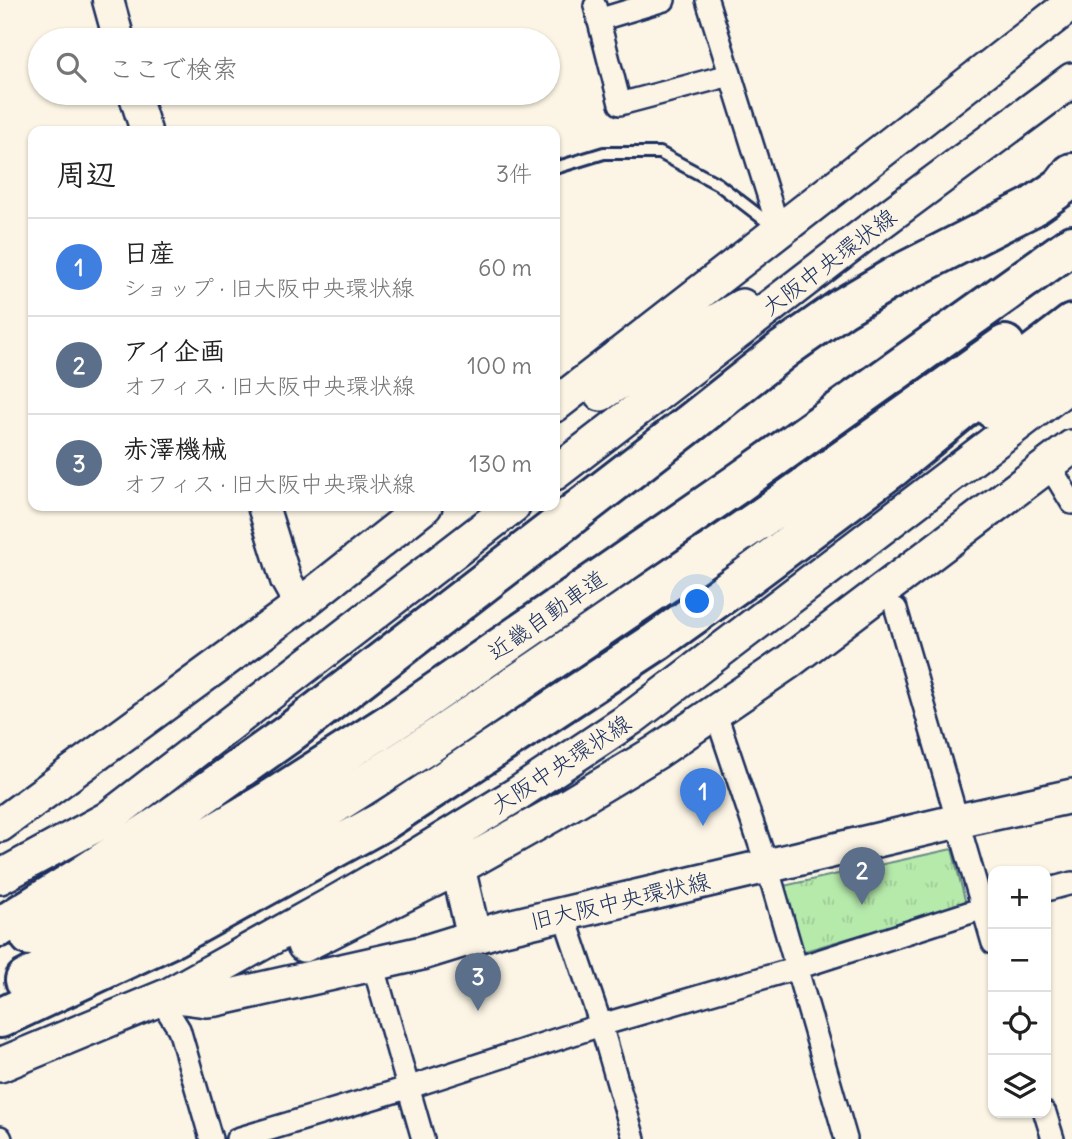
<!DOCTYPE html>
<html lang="ja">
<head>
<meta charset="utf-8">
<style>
	body { margin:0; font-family:Delius,"Klee One",sans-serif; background:#f2f2f2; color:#222 }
	.controls { position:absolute; right:21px; bottom:21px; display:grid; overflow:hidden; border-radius:14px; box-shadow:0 2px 5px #0004 }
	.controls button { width:63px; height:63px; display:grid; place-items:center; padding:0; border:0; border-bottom:2px solid #e0e0e0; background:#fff; color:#222; font:35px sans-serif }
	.you { position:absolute; left:698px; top:602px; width:24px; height:24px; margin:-18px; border:5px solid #fff; border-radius:50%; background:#1a73e8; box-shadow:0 0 0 10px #1a73e833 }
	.badge { display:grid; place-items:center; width:46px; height:46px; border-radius:50%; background:#0f766e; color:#fff; font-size:23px; font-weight:700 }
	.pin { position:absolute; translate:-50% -58px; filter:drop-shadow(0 2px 4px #0008) }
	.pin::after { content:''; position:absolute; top:37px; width:24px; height:21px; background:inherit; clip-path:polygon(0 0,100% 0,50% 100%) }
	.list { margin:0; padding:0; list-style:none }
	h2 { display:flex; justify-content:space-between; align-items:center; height:91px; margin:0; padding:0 28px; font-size:30px }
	h2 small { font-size:23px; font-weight:400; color:#767676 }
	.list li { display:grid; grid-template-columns:46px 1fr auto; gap:21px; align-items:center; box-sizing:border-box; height:98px; padding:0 28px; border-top:2px solid #e0e0e0 }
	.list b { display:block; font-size:26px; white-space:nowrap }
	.list p { margin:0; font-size:23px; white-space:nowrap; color:#767676 }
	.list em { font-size:23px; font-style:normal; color:#767676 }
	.icon { flex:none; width:38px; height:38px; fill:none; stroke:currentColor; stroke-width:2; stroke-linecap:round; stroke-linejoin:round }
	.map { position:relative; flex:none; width:1072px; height:1139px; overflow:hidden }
	.search { position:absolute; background:#fff; box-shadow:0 2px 5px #0004; left:28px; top:28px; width:532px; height:77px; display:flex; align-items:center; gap:18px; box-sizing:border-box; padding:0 24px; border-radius:38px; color:#767676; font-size:26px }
	.panel { position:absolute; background:#fff; box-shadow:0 2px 5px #0004; left:28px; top:126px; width:532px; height:385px; border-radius:14px }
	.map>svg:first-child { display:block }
	.grass { fill:url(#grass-tufts); stroke:#688c84; stroke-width:2 }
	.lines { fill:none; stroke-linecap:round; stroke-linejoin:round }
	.lane-casing { stroke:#1b2f5e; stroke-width:16 }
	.street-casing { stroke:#1b2f5e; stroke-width:26 }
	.secondary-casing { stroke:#1b2f5e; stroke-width:35 }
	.primary-casing { stroke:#1b2f5e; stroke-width:38 }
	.highway-casing { stroke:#1b2f5e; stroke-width:44 }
	.lane { stroke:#fcf5e5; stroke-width:10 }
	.street { stroke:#fcf5e5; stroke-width:21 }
	.secondary { stroke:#fcf5e5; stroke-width:30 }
	.primary { stroke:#fcf5e5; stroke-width:33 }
	.highway { stroke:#fcf5e5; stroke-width:38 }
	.labels { text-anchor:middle; stroke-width:5; stroke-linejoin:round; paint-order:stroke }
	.street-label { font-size:23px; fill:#1b2f5e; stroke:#fcf5e5 }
</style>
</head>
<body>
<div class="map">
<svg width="1072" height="1139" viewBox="0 0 1072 1139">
	<defs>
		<pattern id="grass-tufts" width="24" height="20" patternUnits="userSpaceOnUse" patternTransform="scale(1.75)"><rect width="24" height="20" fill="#b6eaab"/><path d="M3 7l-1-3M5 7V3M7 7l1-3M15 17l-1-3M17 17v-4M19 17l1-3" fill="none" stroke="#9cc996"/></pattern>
	</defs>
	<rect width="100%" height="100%" fill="#fcf5e5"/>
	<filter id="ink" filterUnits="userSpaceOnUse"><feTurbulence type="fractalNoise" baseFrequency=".0143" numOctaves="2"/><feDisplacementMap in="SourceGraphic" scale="14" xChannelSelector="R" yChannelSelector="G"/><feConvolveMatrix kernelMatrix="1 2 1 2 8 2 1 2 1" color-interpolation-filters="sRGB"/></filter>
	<g filter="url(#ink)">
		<!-- grass -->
		<path class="grass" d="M952,849L966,904L798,953L779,887Z"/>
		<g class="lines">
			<defs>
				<path id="lane" d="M555,168L604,153H660L718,184L774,227"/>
				<path id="street" d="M707,0L779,230
					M595,6L620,104L730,75
					M598,20L664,0
					M1049,465L1072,503
					M896,609L993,943
					M715,711L767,866L846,1139
					M1046,890L1072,883
					M564,915L601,1025L634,1139
					M373,964L423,1139
					M160,999L179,1029L211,1139
					M1045,1113L1053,1139
					M0,1137L1,1139
					M237,1139L407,1088L601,1025L797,968L993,905"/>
				<path id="secondary" d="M108,0L119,40
					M134,93L146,131
					M263,506L286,580L300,605"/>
				<path id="primary" d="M601,394L666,351L742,306
					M555,405L1072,3
					M555,473L870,230L1072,80
					M0,825L300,605L425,506
					M458,868L474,937
					M0,877L107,819L513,506
					M304,945L463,865L552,815L655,753L787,663L1072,447
					M169,995L206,1000L217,999L422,953L500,929L958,821L1072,796
					M0,1065L169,995L336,902L416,856L517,794L633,717L1072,383"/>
				<path id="highway" d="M993,409L1072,366
					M0,927L85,874L166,821L287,735L692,422L784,349L842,308L896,276L1032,207L1062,186L1072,173
					M30,936L141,877L272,799L400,717L737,484L1072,245
					M25,980L158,909L289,833L424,747L760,519L1005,345
					M0,1018L173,937L385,820L657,641L748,576L892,468L991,386L1072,324"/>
			</defs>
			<!-- lane casing -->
			<use href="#lane" class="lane-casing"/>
			<!-- street casing -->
			<use href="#street" class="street-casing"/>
			<!-- secondary casing -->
			<use href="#secondary" class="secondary-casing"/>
			<!-- primary casing -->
			<use href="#primary" class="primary-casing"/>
			<!-- highway casing -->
			<use href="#highway" class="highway-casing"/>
			<!-- lane -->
			<use href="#lane" class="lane"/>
			<!-- street -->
			<use href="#street" class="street"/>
			<!-- secondary -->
			<use href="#secondary" class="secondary"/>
			<!-- primary -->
			<use href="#primary" class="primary"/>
			<!-- highway -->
			<use href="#highway" class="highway"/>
		</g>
	</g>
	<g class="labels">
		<!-- street labels -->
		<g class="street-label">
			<text transform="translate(829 262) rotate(-37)" y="8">大阪中央環状線</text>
			<text transform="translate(547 615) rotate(-35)" y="8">近畿自動車道</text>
			<text transform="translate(561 764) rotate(-33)" y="8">大阪中央環状線</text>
			<text transform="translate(620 901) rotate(-13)" y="8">旧大阪中央環状線</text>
		</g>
	</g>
</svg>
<div class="controls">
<button>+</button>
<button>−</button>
<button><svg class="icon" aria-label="locate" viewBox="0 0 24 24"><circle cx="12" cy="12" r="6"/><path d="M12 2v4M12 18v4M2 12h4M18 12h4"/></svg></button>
<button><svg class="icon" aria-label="layers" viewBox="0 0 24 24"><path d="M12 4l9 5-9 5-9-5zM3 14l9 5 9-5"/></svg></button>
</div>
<div class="you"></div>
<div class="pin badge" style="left:703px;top:826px;background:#3f7fe0">1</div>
<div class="pin badge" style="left:862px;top:905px;background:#5c6f8a">2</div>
<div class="pin badge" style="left:478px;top:1011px;background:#5c6f8a">3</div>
<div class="search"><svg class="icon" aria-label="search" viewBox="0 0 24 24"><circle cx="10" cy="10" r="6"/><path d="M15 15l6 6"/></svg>ここで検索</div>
<section class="panel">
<h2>周辺<small>3件</small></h2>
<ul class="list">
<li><span class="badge" style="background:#3f7fe0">1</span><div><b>日産</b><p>ショップ · 旧大阪中央環状線</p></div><em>60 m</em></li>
<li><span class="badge" style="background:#5c6f8a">2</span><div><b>アイ企画</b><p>オフィス · 旧大阪中央環状線</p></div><em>100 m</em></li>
<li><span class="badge" style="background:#5c6f8a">3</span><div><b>赤澤機械</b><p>オフィス · 旧大阪中央環状線</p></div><em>130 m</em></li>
</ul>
</section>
</div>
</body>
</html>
